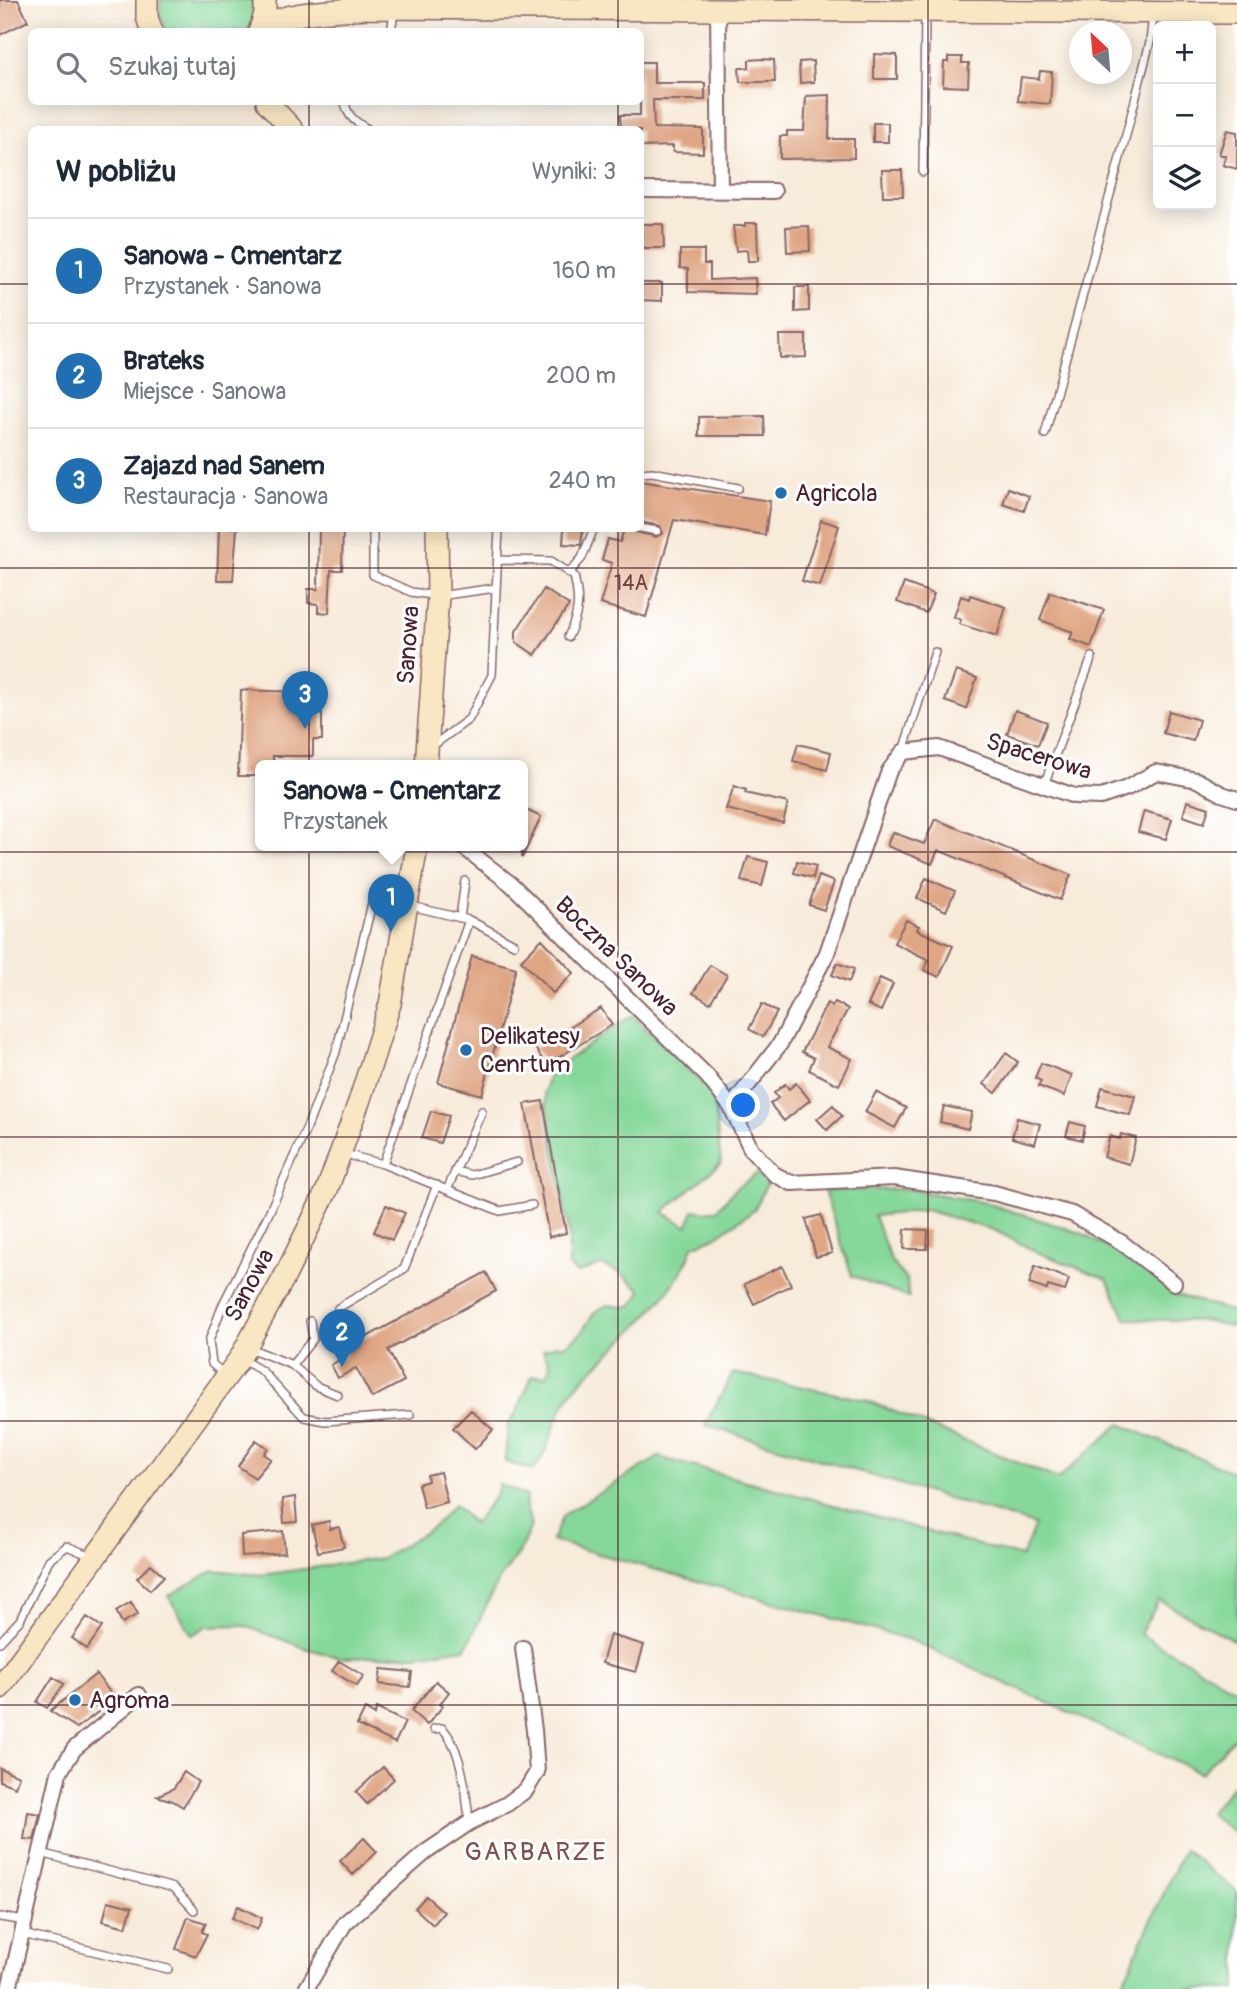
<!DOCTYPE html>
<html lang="pl">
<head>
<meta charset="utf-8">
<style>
	body { margin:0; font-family:Pangolin,sans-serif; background:#f2f2f3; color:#1f2937 }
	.controls { position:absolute; right:21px; top:21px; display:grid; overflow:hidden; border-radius:10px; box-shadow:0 4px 18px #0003 }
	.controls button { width:63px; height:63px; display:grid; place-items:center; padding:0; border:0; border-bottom:2px solid #e0e1e3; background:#fff; color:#1f2937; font:35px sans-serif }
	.compass { position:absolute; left:1069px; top:21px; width:63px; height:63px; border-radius:50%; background:#fff; box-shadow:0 4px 18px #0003; rotate:334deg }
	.you { position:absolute; left:744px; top:1106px; width:24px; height:24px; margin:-18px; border:5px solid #fff; border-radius:50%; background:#1a73e8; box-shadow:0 0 0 10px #1a73e833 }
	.badge { display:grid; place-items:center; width:46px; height:46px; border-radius:50%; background:#1f6fb2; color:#fff; font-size:23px; font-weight:700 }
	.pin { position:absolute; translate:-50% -58px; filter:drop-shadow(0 2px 4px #0008) }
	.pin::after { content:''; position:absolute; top:37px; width:24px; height:21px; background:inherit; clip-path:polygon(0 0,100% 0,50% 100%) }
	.popup { position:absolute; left:255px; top:760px; width:273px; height:91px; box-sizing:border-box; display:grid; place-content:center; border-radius:10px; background:#fff; filter:drop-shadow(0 2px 5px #0005); font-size:23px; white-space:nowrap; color:#747a83 }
	.popup b { font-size:26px; color:#1f2937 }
	.popup::after { content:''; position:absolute; left:50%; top:100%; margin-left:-14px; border:14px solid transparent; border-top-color:#fff }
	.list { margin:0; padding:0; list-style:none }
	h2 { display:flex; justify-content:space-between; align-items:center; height:91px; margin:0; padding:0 28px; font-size:30px }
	h2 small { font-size:23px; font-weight:400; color:#747a83 }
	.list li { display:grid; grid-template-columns:46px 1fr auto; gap:21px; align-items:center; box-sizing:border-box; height:105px; padding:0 28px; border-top:2px solid #e0e1e3 }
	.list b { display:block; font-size:26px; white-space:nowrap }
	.list p { margin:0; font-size:23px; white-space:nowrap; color:#747a83 }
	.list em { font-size:23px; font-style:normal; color:#747a83 }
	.icon { flex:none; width:38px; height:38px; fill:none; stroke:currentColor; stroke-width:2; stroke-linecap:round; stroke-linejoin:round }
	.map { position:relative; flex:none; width:1237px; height:1989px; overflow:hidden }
	.search { position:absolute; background:#fff; box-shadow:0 4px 18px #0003; left:28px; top:28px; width:616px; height:77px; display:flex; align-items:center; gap:18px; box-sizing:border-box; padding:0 24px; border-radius:10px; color:#747a83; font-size:26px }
	.panel { position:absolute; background:#fff; box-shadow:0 4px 18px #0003; left:28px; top:126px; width:616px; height:406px; border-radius:10px }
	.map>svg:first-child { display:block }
	.green { fill:#85d89a; stroke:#687c62; stroke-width:2 }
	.building { fill:#dfa683 }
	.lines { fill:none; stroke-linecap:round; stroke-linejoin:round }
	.lane-casing { stroke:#876668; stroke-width:10 }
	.street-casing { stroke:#876668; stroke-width:18 }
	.secondary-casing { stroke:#876668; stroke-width:24 }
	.lane { stroke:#fff; stroke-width:7 }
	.street { stroke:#fff; stroke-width:14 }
	.secondary { stroke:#f9e7c3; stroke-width:21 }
	.grid { fill:none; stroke:#4a1f2b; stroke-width:2; stroke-opacity:0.55 }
	.poi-dot { fill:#1f6fb2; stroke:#fff; stroke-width:2.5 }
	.labels { text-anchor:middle; stroke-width:6; stroke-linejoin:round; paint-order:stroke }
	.number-label { font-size:21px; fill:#6f4141 }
	.poi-label { font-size:24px; fill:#4a1f2b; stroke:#fff; text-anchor:start }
	.street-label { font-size:24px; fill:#4a1f2b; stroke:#fff }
	.neighbourhood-label { font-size:26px; letter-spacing:2px; fill:#7e4e4a; stroke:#fff }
</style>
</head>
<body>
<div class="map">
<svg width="1237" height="1989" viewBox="0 0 1237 1989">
	<rect width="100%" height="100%" fill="#fff"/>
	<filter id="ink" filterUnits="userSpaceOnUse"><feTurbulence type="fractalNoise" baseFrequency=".0143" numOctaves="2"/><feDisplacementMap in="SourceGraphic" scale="14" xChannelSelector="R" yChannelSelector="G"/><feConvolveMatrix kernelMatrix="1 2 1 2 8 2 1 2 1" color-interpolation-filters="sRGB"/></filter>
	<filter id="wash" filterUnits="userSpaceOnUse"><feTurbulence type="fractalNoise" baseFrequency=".00686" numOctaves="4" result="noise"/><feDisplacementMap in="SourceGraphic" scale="28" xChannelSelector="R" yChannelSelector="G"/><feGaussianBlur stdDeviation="1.57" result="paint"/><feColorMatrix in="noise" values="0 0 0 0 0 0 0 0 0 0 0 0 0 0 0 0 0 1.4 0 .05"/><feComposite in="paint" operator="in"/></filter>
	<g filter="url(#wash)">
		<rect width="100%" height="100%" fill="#f7ebd9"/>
		<!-- green -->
		<path class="green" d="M160,0H254L253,19L248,31H166L160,13Z
			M632,1015L713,1094L721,1163L663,1212L687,1226L694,1210L706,1212L717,1210L736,1188L758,1173L770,1177L754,1210L715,1237L693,1246C681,1286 637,1327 608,1355C594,1368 578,1382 568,1398C552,1421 552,1449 533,1470L505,1462L508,1424L516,1414L532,1376L547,1375L550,1365L543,1350L556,1345H566L580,1334L595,1312L607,1305L624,1307L633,1305L641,1290L619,1272L601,1265L577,1273L569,1266V1232L544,1092L550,1072Z
			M908,1189L986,1203L1081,1233L1142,1267L1170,1293L1237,1313V1328L1208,1321L1126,1319L1107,1279L1037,1252L996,1231L926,1210L874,1216L891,1261L907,1281L909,1298L852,1276L824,1191Z
			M733,1373L866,1400L1058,1479L1120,1424L1237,1474V1642L1159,1600L1140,1634L1237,1690V1735L1201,1773L911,1640L552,1541L563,1515L659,1457L1022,1557L1035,1525L705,1425Z
			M499,1484L527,1496L525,1502L531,1526L518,1554L498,1581L466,1648L415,1655L342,1658L308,1649L242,1625L207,1626L192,1635L168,1596L214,1570L261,1575L382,1558L434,1526L454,1505L474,1524L497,1493Z
			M1237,1781V1835L1209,1813Z
			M1184,1849L1237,1892V1989H1120Z"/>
		<g id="blocks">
			<!-- building -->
			<path class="building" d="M0,0H18L28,21L0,35Z
				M874,54L897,55V79H874Z
				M948,57H962V63H969L968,87L943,86L944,62H948Z
				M762,59L774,60L775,82H740L739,68H749V60Z
				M813,61L814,82L800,83L799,62Z
				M640,62H654V83H705V100H653L654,128L703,129V153L673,152V146L640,147V130H621L620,115H640Z
				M1040,71L1052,72L1050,104L1018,101L1021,77L1039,79Z
				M830,95L829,139H854V158L780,159V136H787V131H804L806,96Z
				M873,123H888V142H873Z
				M1227,130L1237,132V169L1223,165L1226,156L1219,154Z
				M882,170H902L903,196H883Z
				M745,223H757L758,261H748L747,250L736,251L733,226H745Z
				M642,224H663L664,248H642Z
				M809,226L810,251L787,252L786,227Z
				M680,250H704V264H710V280L755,278L756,294L688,292V269L680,268Z
				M640,283H662V301L640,300Z
				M795,287H809V311L795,312Z
				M779,335H806V357L780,358Z
				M764,416L765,436H699V417Z
				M640,481L770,501L765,535L674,520L646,617L600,604L612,563L602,560L608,539L620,542L624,529L656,537L663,533L660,526L640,522Z
				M1008,488L1029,496L1024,511L1003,504Z
				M821,520L839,526L820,586L802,581Z
				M219,528H237L233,580H217Z
				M319,528H343L342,570H331L329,613L318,612V604L308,603V589H318Z
				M564,528H583L581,545L563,544Z
				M904,583L934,594L926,613L897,602Z
				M544,589L569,605L535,655L516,642V631Z
				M1050,592L1104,610L1091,647L1070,639L1073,632L1040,620Z
				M970,595L1006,607L997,636L959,624L961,620L954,617L961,596L969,599Z
				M956,671L977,678L966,709L945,701Z
				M241,690L302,692V697H314V714H322V740H313V756H273V766H260V776H238Z
				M1015,710L1047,722L1038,745L1007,734Z
				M1169,711L1199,720L1193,741L1163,733Z
				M798,744L831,752L827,770L793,761Z
				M734,786L746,790L745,793L788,803L783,823L726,809Z
				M1187,801L1209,808L1204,823L1183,816Z
				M522,808L541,817L522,858Z
				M1144,811L1172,819L1166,839L1138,832Z
				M935,819L1071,875L1060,900L938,850L932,864L887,846L892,832L924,844Z
				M748,857L768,862L762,886L741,881Z
				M797,861L816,866L813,878L794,873Z
				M819,876L834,882L824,910L809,905Z
				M926,878L955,891L946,911L917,898Z
				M906,920L919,926L917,930L953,946L939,977L924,970L929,960L894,943Z
				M542,939L574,973L553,993L521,960Z
				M472,956L516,968L482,1095L438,1083Z
				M837,963L854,969L849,982L832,975Z
				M710,965L727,975L710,1003L693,993Z
				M880,978L893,984L881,1011L868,1005Z
				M835,1002L848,1009L827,1047L852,1059L839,1085L809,1070L814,1058L802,1052L827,1003L832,1006Z
				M762,1004L777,1012L763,1037L749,1029Z
				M601,1008L612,1025L546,1065L535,1048Z
				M1006,1053L1018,1062L996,1093L984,1084Z
				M1041,1063L1072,1075L1064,1096L1038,1086L1041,1081L1035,1078Z
				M796,1083L810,1100L784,1121L770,1104L778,1098L774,1093L785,1084L789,1089Z
				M1102,1087L1135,1096L1130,1115L1097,1106Z
				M876,1092L906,1108L895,1128L865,1112Z
				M543,1101L566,1233L549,1237L525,1104Z
				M833,1105L842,1116L827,1130L817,1119Z
				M944,1106L972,1112L968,1129L940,1122Z
				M431,1111L449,1116L440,1143L422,1138Z
				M1017,1118L1040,1124L1035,1144L1012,1138Z
				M1070,1122L1085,1126L1082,1140L1066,1136Z
				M1121,1134L1136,1138L1129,1164L1104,1157L1110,1136L1120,1139Z
				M386,1205L405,1213L392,1240L374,1232Z
				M821,1215L832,1253L816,1257L806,1219Z
				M905,1229L928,1230L927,1249H904Z
				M782,1266L791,1285L754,1304L744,1284Z
				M1035,1266L1069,1279L1065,1291L1048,1286L1047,1290L1029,1284Z
				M486,1272L496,1291L388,1350L404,1381L372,1398L356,1368L338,1378L331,1365L346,1356L343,1350Z
				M471,1410L493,1430L475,1449L453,1428Z
				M256,1440L268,1448L264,1454L271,1459L255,1478L238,1466Z
				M440,1472L447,1502L424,1508L418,1484L428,1481L427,1475Z
				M295,1497L297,1522L284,1523L282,1499Z
				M329,1521L330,1529L339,1527L344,1547L318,1552L312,1525Z
				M283,1531L285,1553L242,1556L241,1535Z
				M151,1564L164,1576L150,1590L137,1578Z
				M131,1602L138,1614L122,1623L116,1611Z
				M87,1617L102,1627L87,1649L72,1638Z
				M610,1635L644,1645L636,1672L602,1663Z
				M339,1661L364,1676L357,1686L332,1671Z
				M381,1669L412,1672L410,1687L379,1684Z
				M96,1674L115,1699L77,1728L50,1711Z
				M53,1677L64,1684L47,1708L37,1702Z
				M436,1681L449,1692L440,1704L443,1706L427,1725L411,1711Z
				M376,1708L405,1722L395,1743L357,1725L365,1709L375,1715Z
				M383,1767L394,1779L367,1804L356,1792Z
				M0,1768L19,1776L15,1787L0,1781Z
				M184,1772L198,1782L183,1807L173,1801L157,1796L174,1788Z
				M28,1812L40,1814L34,1840L24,1839Z
				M364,1838L377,1852L353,1875L340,1861Z
				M426,1896L444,1912L433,1925L415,1908Z
				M108,1901L132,1907L126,1927L103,1921Z
				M238,1906L262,1918L257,1930L232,1918Z
				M188,1917L206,1923L202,1932L207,1934L196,1956L176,1949Z"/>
		</g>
	</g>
	<g filter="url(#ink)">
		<use href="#blocks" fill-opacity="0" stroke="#876668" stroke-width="2"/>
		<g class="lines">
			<defs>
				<path id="lane" d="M391,32L394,12
					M345,102C347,117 356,122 369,130
					M923,172L925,13
					M1045,434L1124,143L1150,42L1153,15
					M640,473L652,472L738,488
					M373,528V575L411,592L438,596L496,588
					M640,528L657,531
					M498,560L551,561L574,576C580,601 579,613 568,637
					M569,573L582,558L594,528
					M431,747L469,719L492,675L499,528
					M903,751L935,652
					M1044,785L1092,657
					M460,918L465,881
					M469,920L514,944
					M344,1154L383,1164L469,920L411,906
					M383,1164L447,1190L482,1111
					M455,1171L472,1175L517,1162
					M447,1190L500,1211L532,1205
					M338,1308L404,1269L437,1185
					M247,1347L292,1365L316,1386L338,1395
					M241,1359L262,1371L304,1417L325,1421L410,1415
					M292,1365L313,1339L310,1321
					M224,1374L212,1364L209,1341L223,1304L268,1215L308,1125L336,1052L372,903
					M0,1642L20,1620L49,1560L67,1546L93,1557
					M434,1729L442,1728C462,1747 467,1796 469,1823
					M41,1853L174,1888L194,1910
					M0,1917L25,1921
					M22,1934L168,1969"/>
				<path id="street" d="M718,11L720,191
					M640,190L774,191
					M462,846L511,884L707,1076L731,1107L751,1149L774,1174L791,1183L894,1178L994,1193L1072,1214L1121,1242L1174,1283
					M731,1107L780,1044L827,953L889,771L903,752L939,748L1074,796L1101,797L1127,788L1156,772L1197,780L1222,794L1237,799
					M9,1989L59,1773L74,1749L139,1695
					M306,1989L345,1923L426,1852L469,1823L507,1804L526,1790L537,1772L534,1730L523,1648"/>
				<path id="secondary" d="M147,0V17L152,32
					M262,27C291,10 332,12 365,8L1237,13
					M259,32L265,14V0
					M267,102L293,130
					M426,766L438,596L437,528
					M0,1688L240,1358L286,1274L327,1190L360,1099L390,1004L417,846"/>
			</defs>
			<!-- lane casing -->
			<use href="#lane" class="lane-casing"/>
			<!-- street casing -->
			<use href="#street" class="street-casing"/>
			<!-- secondary casing -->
			<use href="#secondary" class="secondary-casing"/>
			<!-- lane -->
			<use href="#lane" class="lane"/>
			<!-- street -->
			<use href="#street" class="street"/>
			<!-- secondary -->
			<use href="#secondary" class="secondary"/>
		</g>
	</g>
	<!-- grid -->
	<path class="grid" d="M309,0V32M618,0V32M928,0V1989M309,102V130M618,102V130M0,284H32M640,284H1237M309,528V1989M618,528V1989M0,568H1237M0,852H1237M0,1137H1237M0,1421H1237M0,1705H1237"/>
	<!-- markers -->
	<g class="poi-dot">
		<circle cx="781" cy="493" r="7"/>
		<circle cx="466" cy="1050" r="7"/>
		<circle cx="75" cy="1700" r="7"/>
	</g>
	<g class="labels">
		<!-- number labels -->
		<g class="number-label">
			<text x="631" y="590">14A</text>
		</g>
		<!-- poi labels -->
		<g class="poi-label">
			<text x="795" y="501">Agricola</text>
			<text x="480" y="1044">Delikatesy<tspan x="480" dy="28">Cenrtum</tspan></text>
			<text x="89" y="1708">Agroma</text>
		</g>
		<!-- street labels -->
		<g class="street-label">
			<text transform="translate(408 645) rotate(-86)" y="8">Sanowa</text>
			<text transform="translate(1039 756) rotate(17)" y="8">Spacerowa</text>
			<text transform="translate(617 956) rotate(44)" y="8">Boczna Sanowa</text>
			<text transform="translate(249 1285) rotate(-62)" y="8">Sanowa</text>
		</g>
		<!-- neighbourhood labels -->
		<g class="neighbourhood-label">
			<text x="536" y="1860">GARBARZE</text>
		</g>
	</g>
</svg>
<div class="controls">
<button>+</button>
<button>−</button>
<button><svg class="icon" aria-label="layers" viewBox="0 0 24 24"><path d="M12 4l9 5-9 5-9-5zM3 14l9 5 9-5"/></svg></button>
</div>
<svg class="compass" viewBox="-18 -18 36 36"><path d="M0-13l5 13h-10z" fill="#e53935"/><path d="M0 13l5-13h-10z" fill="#747a83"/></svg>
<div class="you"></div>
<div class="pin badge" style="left:391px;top:932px">1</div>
<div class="popup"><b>Sanowa - Cmentarz</b>Przystanek</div>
<div class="pin badge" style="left:342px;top:1367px">2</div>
<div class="pin badge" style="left:305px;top:729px">3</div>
<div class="search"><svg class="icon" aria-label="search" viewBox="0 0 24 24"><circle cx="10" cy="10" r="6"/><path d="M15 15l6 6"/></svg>Szukaj tutaj</div>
<section class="panel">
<h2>W pobliżu<small>Wyniki: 3</small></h2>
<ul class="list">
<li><span class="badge">1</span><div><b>Sanowa - Cmentarz</b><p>Przystanek · Sanowa</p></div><em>160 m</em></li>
<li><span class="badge">2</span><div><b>Brateks</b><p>Miejsce · Sanowa</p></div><em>200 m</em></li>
<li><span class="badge">3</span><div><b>Zajazd nad Sanem</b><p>Restauracja · Sanowa</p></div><em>240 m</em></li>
</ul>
</section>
</div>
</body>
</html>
